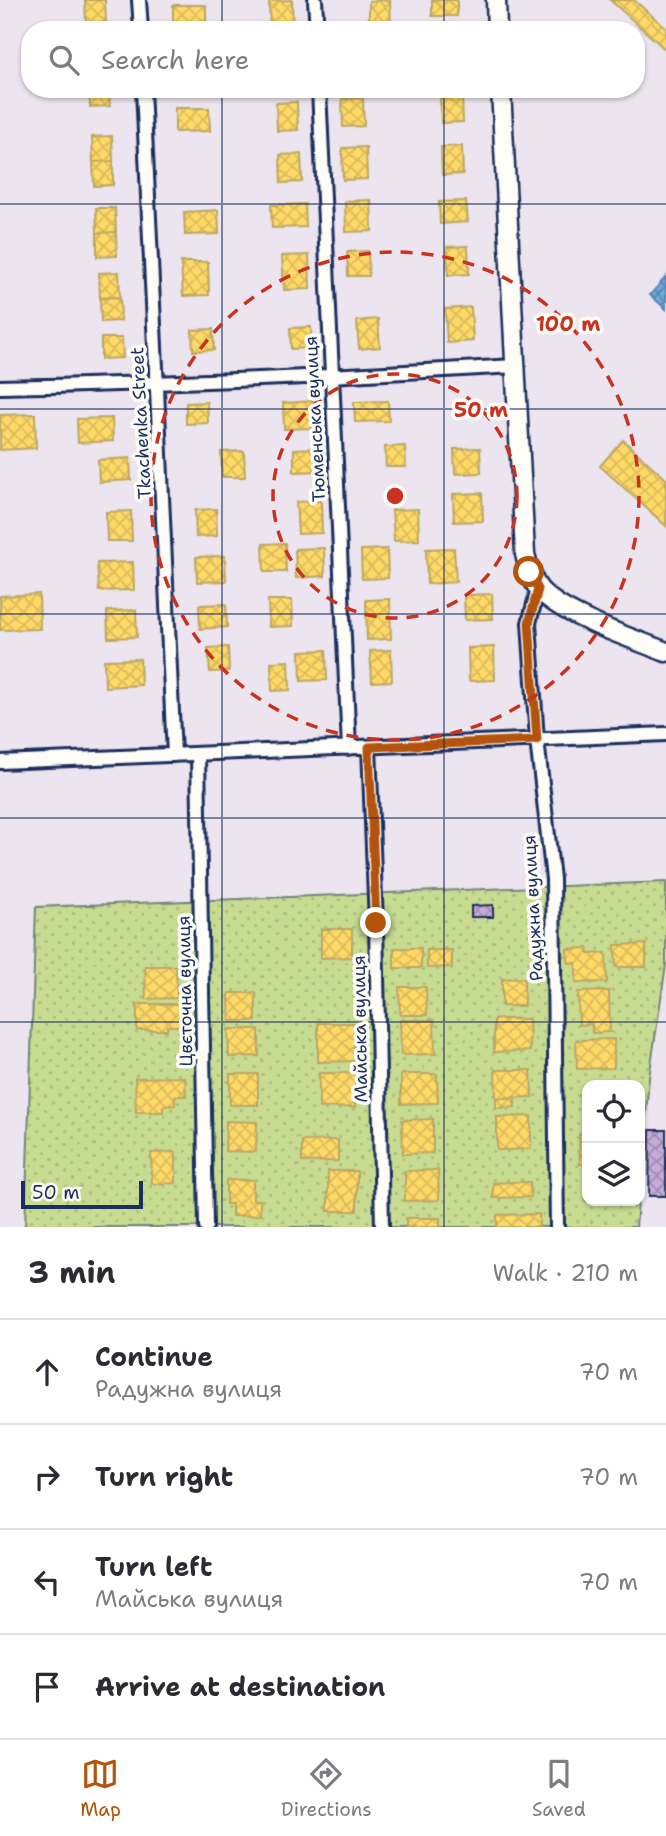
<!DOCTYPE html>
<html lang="en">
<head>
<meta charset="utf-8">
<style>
	body { margin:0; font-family:"Shantell Sans",sans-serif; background:#f7f7f7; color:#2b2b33 }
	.controls { position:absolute; right:21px; bottom:21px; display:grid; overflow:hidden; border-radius:14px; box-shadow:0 2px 5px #0004 }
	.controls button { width:63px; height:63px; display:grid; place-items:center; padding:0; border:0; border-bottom:2px solid #e1e1e2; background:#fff; color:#2b2b33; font:35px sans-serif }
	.scale { position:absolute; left:21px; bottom:18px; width:122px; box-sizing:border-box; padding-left:7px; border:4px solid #1b2f5e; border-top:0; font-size:19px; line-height:24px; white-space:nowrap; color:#1b2f5e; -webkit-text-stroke:5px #fdfcf7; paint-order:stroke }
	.stop { position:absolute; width:21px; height:21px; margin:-16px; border:5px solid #b45309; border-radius:50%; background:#fff }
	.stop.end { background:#b45309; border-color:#fff; box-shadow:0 2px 7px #0008 }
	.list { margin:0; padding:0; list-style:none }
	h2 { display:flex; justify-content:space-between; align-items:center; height:91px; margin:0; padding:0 28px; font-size:30px }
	h2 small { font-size:23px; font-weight:400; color:#7c7c81 }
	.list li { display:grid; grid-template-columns:46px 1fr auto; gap:21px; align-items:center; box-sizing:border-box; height:105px; padding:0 28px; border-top:2px solid #e1e1e2 }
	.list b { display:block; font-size:26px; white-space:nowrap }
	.list p { margin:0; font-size:23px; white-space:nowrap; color:#7c7c81 }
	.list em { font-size:23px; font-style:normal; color:#7c7c81 }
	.icon { flex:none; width:38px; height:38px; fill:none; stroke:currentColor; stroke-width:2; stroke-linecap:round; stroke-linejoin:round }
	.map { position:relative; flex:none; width:666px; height:1227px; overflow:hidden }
	.search { position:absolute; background:#fff; box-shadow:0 2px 5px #0004; left:21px; right:21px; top:21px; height:77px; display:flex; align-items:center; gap:18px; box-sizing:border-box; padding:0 24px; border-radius:28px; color:#7c7c81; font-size:26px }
	.sheet { height:511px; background:#fff }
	nav { display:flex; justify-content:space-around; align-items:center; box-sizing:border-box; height:98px; border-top:2px solid #e1e1e2; background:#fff; font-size:19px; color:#7c7c81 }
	nav a { display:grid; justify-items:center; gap:4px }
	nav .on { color:#b45309 }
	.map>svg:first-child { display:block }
	.park { fill:url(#park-dots); stroke:#718678; stroke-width:2 }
	.homes { fill:url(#homes-cross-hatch); stroke:#bba664; stroke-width:2 }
	.schools { fill:url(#schools-cross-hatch); stroke:#5684b6; stroke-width:2 }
	.building { fill:url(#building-cross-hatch); stroke:#1b2f5e; stroke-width:2 }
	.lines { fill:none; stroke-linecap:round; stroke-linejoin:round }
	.street-casing { stroke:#1b2f5e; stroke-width:18 }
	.secondary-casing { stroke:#1b2f5e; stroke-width:23 }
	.street { stroke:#fdfcf7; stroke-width:12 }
	.secondary { stroke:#fdfcf7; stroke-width:18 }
	.route { stroke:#b45309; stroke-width:9 }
	.grid { fill:none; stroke:#1b2f5e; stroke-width:2; stroke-opacity:0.55 }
	.ring { fill:none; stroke:#c8321e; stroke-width:3.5; stroke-dasharray:12 9 }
	.labels { text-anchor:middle; stroke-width:7; stroke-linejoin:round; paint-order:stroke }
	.street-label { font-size:18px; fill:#1b2f5e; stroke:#fdfcf7 }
	.centre { fill:#c8321e; stroke:#fdfcf7; stroke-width:3.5 }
	.ring-label { font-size:21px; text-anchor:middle; font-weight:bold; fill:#c8321e; stroke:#fdfcf7; stroke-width:7; stroke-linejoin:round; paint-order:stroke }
</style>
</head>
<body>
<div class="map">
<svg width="666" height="1227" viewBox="0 0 666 1227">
	<defs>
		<pattern id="park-dots" width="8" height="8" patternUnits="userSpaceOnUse" patternTransform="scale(1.75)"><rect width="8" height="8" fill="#c7dc91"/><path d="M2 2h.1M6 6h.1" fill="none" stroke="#aabd7f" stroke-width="1.8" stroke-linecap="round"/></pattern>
		<pattern id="homes-cross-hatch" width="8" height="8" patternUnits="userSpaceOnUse" patternTransform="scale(1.75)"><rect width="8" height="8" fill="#ffd966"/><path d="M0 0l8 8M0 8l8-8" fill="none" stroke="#dabb5b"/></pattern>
		<pattern id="schools-cross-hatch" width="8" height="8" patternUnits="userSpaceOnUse" patternTransform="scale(1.75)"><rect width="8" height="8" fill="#6fa8dc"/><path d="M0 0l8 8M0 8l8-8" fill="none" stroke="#5a89b6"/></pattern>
		<pattern id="building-cross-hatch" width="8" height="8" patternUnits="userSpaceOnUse" patternTransform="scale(1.75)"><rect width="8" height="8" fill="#c6abd8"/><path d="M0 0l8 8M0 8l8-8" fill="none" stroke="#a08cb2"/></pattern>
	</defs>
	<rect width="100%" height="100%" fill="#ece4ee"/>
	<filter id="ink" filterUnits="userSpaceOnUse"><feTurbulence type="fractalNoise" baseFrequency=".0143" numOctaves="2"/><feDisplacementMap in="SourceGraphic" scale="14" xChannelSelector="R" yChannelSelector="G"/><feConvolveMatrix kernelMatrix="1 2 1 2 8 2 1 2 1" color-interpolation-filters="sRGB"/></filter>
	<g filter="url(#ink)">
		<!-- park -->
		<path class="park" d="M666,882V965L649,1078L640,1183V1085H587V1201H638L636,1227H25L36,907Z"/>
		<!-- homes -->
		<path class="homes" d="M85,0H105L106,22L86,23Z
			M292,0L293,30H270L269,1Z
			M390,0L391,26H369V1Z
			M432,0H457V16H432Z
			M610,0H634L666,28V50Z
			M173,5H206V26L173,27Z
			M89,89H109L110,106L90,107Z
			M462,97L463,122L441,123L440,98Z
			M363,98L364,126L343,127L342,99Z
			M297,102L298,130L277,131L276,103Z
			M175,108H209L210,131L175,132Z
			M112,136L113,161L93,162L92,137Z
			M462,146L463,174L442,175L441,147Z
			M366,147L367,179L343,180L342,148Z
			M301,154L302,182L281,183L280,155Z
			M113,161V185L94,186L93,162Z
			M371,200L372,231L346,232L345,201Z
			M466,201L468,222L440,224L439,202Z
			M305,204L306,227L272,228L271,205Z
			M96,208H115L116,232L97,233Z
			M218,210L219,234L185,235L184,212Z
			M116,232L117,256L97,257V233Z
			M468,246L469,274L448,275L447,247Z
			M368,251L369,276H348L347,252Z
			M309,255L310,289L284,290L282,256Z
			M181,262H208L209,295L183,296Z
			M119,272L120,297L100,298L99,273Z
			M120,297L121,321L101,322L100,298Z
			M471,307L473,341L447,343L445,309Z
			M378,319L380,347L359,349L357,321Z
			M311,327L312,348L291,349L290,328Z
			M213,329L214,350L193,351L192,330Z
			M101,338H122L123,358L101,359Z
			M314,401L315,428L284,429L283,403Z
			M388,401L389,421L355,422L354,402Z
			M207,402L208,423L186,424V403Z
			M35,414L36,448L0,450V415Z
			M112,418L113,441L78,443L77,419Z
			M623,440L666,479V526L600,466Z
			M405,446L406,467H386L385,447Z
			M319,448L320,471L294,472V449Z
			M480,448L481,473L455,474L454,449Z
			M244,451L245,477H222L221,452Z
			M130,458L131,480L99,482L98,460Z
			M482,493L483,521L454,522L453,494Z
			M321,501L322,533L298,534L296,502Z
			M216,509L217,536L196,537L195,510Z
			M418,509L419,540L394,541L392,510Z
			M131,511L132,541H107L106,512Z
			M285,543L286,572H264L263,544Z
			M324,548L325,576L296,578L295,549Z
			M454,548L456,582L427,584L426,549Z
			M387,549L388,578L362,579L361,550Z
			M225,556L226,581L197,582L196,557Z
			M133,562L134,590L99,591L97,563Z
			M39,594L40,629L0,630V596Z
			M492,594L493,619L465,620L464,595Z
			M390,599L391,639L367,640L366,600Z
			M268,600H292L293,626L269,627Z
			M226,604L227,627L200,629L199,605Z
			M136,610L137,637L108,638L107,611Z
			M228,647L229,671L210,672L208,648Z
			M494,647L495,680L469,681L468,648Z
			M326,650L327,680L301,681L300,651Z
			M391,650L392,681L372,682L370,651Z
			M140,659L141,685L105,687L104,660Z
			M289,661L290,690L272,691L271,662Z
			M321,929H352V957L321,958Z
			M646,944V967H616L615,945Z
			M394,948H421V968H394Z
			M588,948L589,954L606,953L607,982L576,983V963H568L567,949Z
			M427,950H452V967L427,968Z
			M145,966H176L177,998L146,999Z
			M524,978V1006H502V979Z
			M399,987H426L427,1015H400Z
			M609,991L610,1032L592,1033V1024L579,1025L578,992Z
			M229,993H256V1021H230Z
			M137,1004H180L181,1026H167V1030H137Z
			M494,1019H529L530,1051L494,1052Z
			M400,1020H434L435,1054L401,1055Z
			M318,1023H354V1061L318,1062Z
			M228,1029H259V1056L229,1057Z
			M614,1039V1068L577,1069L576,1040Z
			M495,1070H531L532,1097L496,1098Z
			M319,1073H355V1107L319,1108Z
			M230,1074H258V1105H230Z
			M401,1074H437L438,1103L401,1104Z
			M185,1077L186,1096H175V1105L163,1106V1112H136L135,1078Z
			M496,1098H514L515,1107L496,1108Z
			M531,1116V1149L497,1150V1117Z
			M433,1119V1153L403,1154L402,1120Z
			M226,1121L257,1122L256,1152L225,1151Z
			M587,1133V1164H580L579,1134Z
			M338,1140V1161L302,1162V1141Z
			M176,1152V1183L152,1184L151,1153Z
			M438,1170L439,1200L405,1201V1171Z
			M328,1171H357V1211H328Z
			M226,1180H253V1200H260V1215L232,1216V1204H226Z
			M511,1182H530L531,1197L493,1198V1183Z
			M539,1214V1227H497V1215Z
			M406,1218H440V1227H406Z"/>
		<!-- schools -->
		<path class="schools" d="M666,277V309L650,295Z"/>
		<!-- building -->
		<path class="building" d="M493,905V917H471V906Z
			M650,1130H666V1196H649Z"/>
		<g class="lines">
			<defs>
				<path id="street" d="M139,0L141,30
					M315,0L317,30
					M143,89L174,755
					M319,89L349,748
					M0,387C172,384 344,376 515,366
					M538,589L529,623L537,740L553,879L557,1227
					M369,747L376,923L382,1227
					M198,754L206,1227
					M0,762L666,734"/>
				<path id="secondary" d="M496,0L497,30
					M501,89L525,554C528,566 531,579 539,589C562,616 632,638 666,652"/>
			</defs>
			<!-- street casing -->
			<use href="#street" class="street-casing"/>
			<!-- secondary casing -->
			<use href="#secondary" class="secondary-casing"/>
			<!-- street -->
			<use href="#street" class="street"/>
			<!-- secondary -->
			<use href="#secondary" class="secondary"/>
		</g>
	</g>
	<g class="lines" filter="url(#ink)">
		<!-- route -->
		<path class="route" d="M376,923L369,747L537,740L529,623L538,589L529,572"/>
	</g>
	<!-- grid -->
	<path class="grid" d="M222,0V30M444,0V30M222,89V1227M444,89V1227M0,204H666M0,409H666M0,614H666M0,818H666M0,1022H666"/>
	<!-- distance rings -->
	<g class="ring">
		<circle cx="395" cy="496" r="122"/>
		<circle cx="395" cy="496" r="244"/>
	</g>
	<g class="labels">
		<!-- street labels -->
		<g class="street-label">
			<text transform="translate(315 419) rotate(-93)" y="6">Тюменська вулиця</text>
			<text transform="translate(141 423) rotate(-93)" y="6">Tkachenka Street</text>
			<text transform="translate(533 908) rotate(-93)" y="6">Радужна вулиця</text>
			<text transform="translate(185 991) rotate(-91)" y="6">Цвєточна вулиця</text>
			<text transform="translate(360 1029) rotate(-91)" y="6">Майська вулиця</text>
		</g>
	</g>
	<circle cx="395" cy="496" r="10" class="centre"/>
	<g class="ring-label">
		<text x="568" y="331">100 m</text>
		<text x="481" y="417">50 m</text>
	</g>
</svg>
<div class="controls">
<button><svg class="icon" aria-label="locate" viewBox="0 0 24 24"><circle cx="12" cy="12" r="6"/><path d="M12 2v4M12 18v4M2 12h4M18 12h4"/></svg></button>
<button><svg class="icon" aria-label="layers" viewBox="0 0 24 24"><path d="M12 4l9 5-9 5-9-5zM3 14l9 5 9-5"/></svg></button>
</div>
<div class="scale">50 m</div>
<div class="stop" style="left:529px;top:572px"></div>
<div class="stop end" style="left:376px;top:923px"></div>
<div class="search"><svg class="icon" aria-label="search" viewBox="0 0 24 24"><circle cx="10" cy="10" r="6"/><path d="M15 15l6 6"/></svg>Search here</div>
</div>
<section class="sheet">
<h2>3 min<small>Walk · 210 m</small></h2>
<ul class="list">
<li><svg class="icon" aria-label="ahead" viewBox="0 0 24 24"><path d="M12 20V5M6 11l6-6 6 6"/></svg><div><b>Continue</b><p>Радужна вулиця</p></div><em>70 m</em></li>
<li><svg class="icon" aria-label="right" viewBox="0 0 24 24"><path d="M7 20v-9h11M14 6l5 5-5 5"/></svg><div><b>Turn right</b></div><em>70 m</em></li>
<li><svg class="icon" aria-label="left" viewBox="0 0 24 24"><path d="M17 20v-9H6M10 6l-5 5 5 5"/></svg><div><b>Turn left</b><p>Майська вулиця</p></div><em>70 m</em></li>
<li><svg class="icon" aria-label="arrive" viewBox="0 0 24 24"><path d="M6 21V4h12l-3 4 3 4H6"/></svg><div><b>Arrive at destination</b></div></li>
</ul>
</section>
<nav>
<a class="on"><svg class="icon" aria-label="map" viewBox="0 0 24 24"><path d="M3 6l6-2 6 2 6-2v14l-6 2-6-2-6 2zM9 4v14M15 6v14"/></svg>Map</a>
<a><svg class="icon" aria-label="directions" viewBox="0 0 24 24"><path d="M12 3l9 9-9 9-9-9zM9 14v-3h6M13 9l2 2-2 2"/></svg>Directions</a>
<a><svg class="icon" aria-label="saved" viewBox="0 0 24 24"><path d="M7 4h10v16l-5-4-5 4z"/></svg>Saved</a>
</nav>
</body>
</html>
